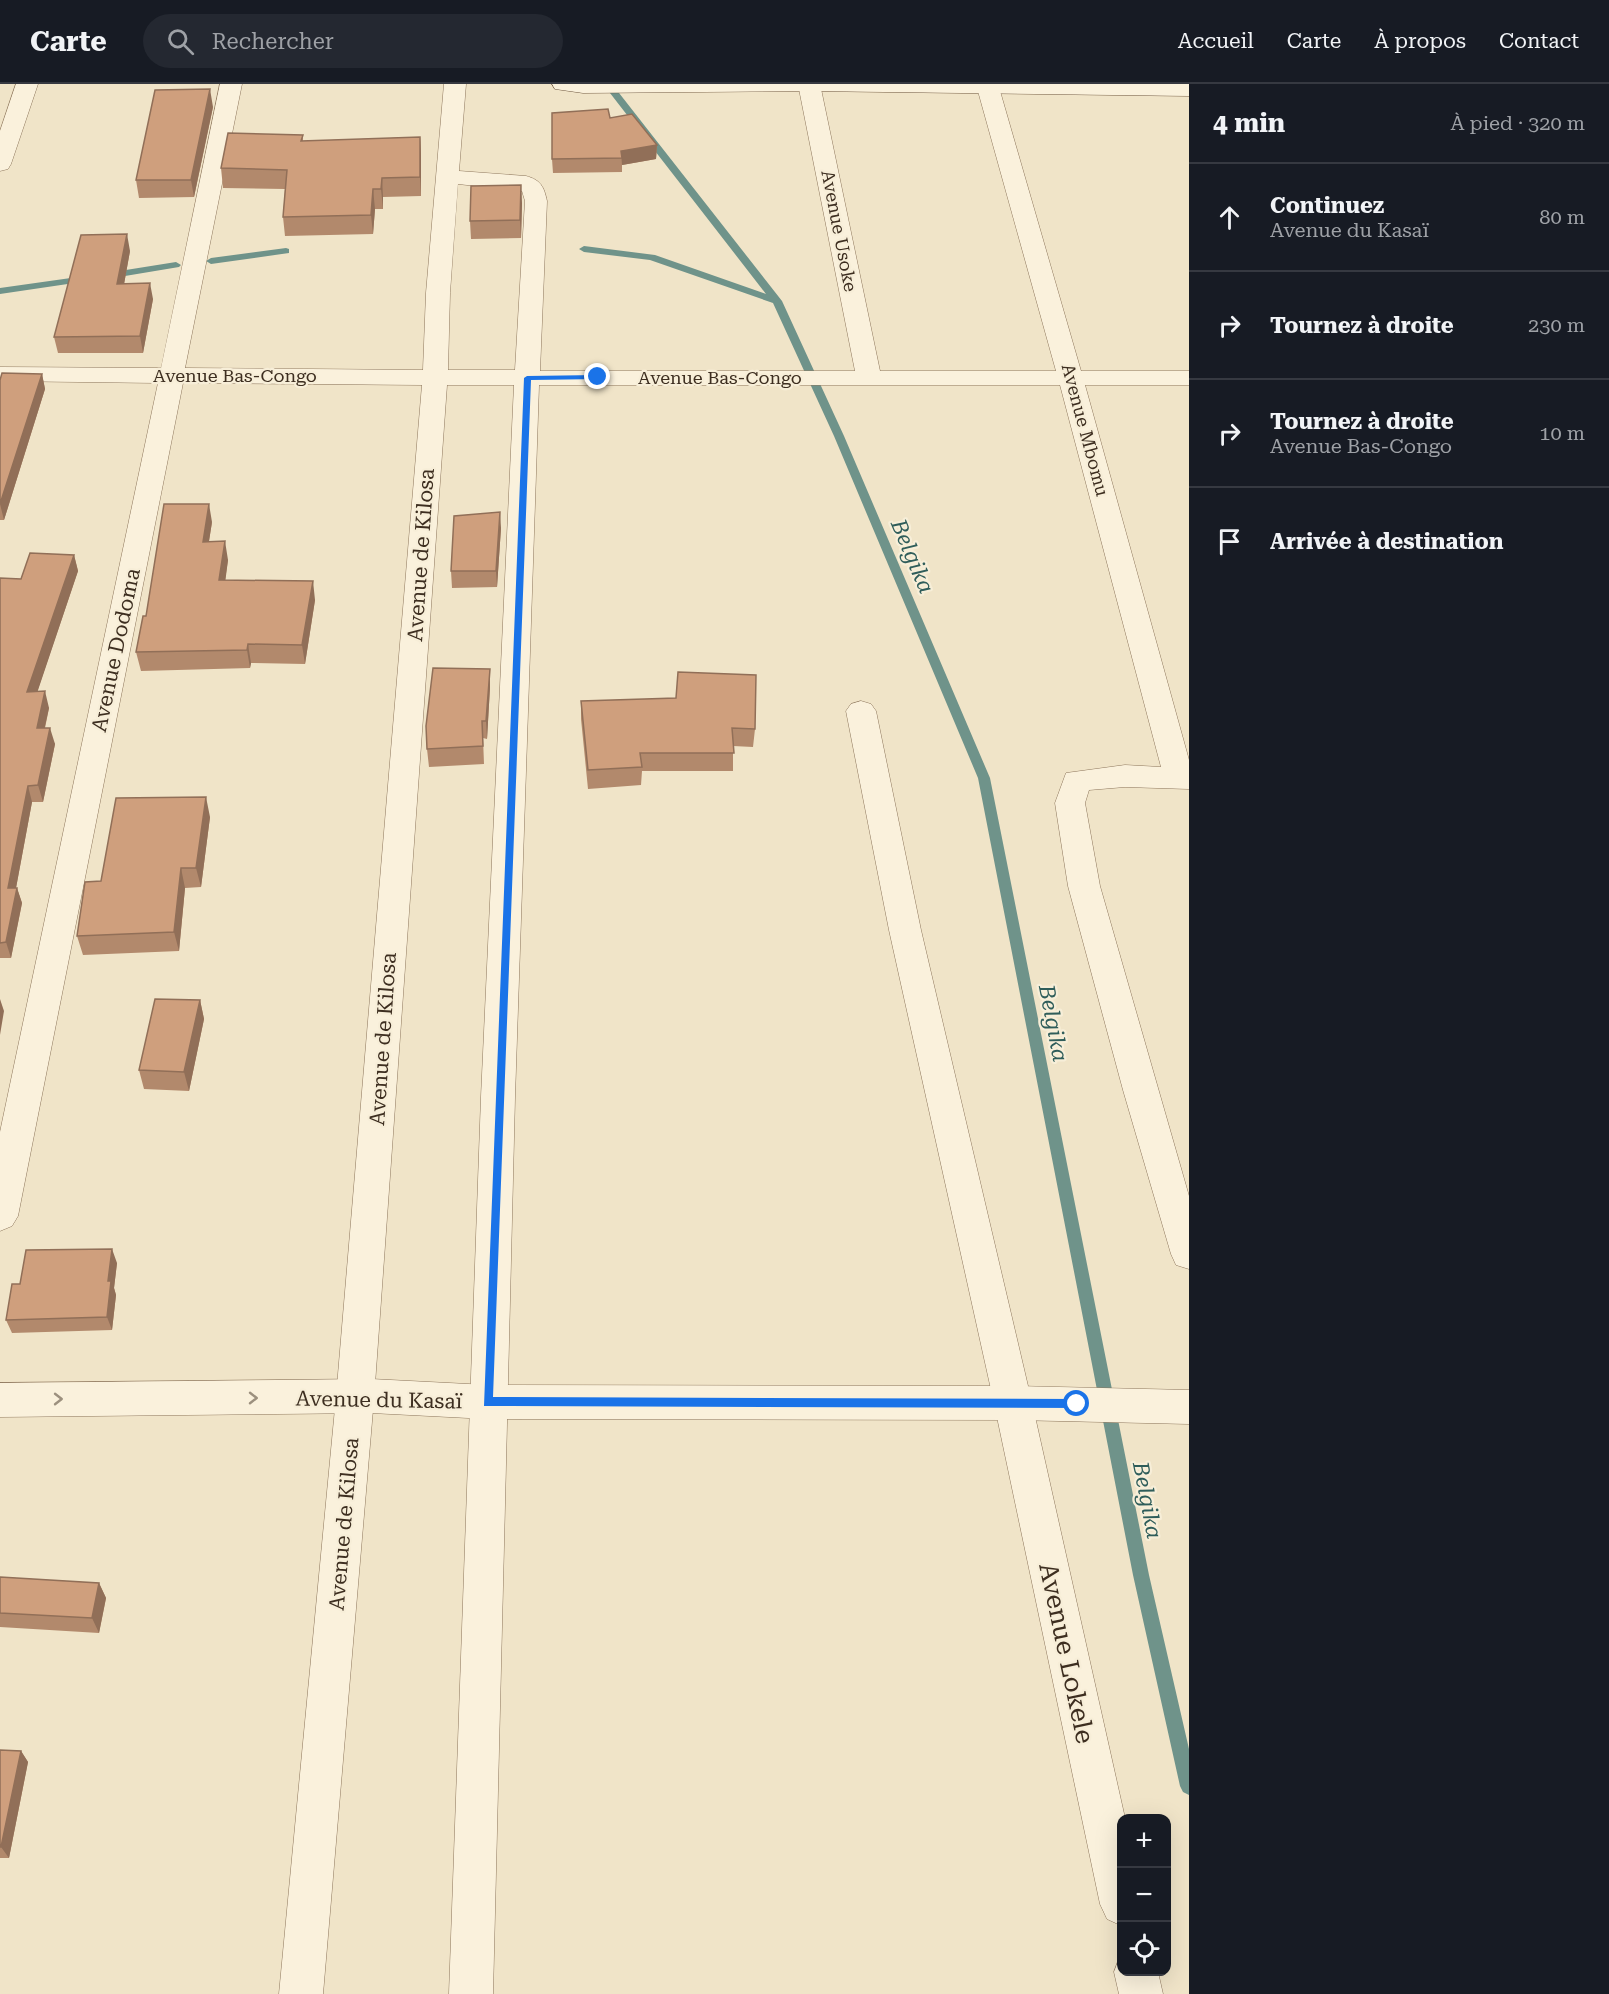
<!DOCTYPE html>
<html lang="fr">
<head>
<meta charset="utf-8">
<style>
	body { margin:0; font-family:"Roboto Serif",serif; background:#242831; color:#f1f3f6 }
	.controls { position:absolute; right:18px; bottom:18px; display:grid; overflow:hidden; border-radius:12px; box-shadow:0 6px 24px #0002 }
	.controls button { width:54px; height:54px; display:grid; place-items:center; padding:0; border:0; border-bottom:2px solid #363941; background:#171b24; color:#f1f3f6; font:30px sans-serif }
	.stop { position:absolute; width:18px; height:18px; margin:-14px; border:4px solid #1a73e8; border-radius:50%; background:#fff }
	.stop.end { background:#1a73e8; border-color:#fff; box-shadow:0 2px 6px #0008 }
	.list { margin:0; padding:0; list-style:none }
	h2 { display:flex; justify-content:space-between; align-items:center; height:78px; margin:0; padding:0 24px; font-size:26px }
	h2 small { font-size:20px; font-weight:400; color:#9ea1a6 }
	.list li { display:grid; grid-template-columns:39px 1fr auto; gap:18px; align-items:center; box-sizing:border-box; height:108px; padding:0 24px; border-top:2px solid #363941 }
	.list b { display:block; font-size:22px; white-space:nowrap }
	.list p { margin:0; font-size:20px; white-space:nowrap; color:#9ea1a6 }
	.list em { font-size:20px; font-style:normal; color:#9ea1a6 }
	.icon { flex:none; width:33px; height:33px; fill:none; stroke:currentColor; stroke-width:2; stroke-linecap:round; stroke-linejoin:round }
	.map { position:relative; flex:none; width:1189px; height:1910px; overflow:hidden }
	header { display:flex; align-items:center; gap:36px; box-sizing:border-box; height:84px; padding:0 30px; background:#171b24; border-bottom:2px solid #363941 }
	header strong { font-size:28px }
	nav { display:flex; gap:33px; margin-inline-start:auto; font-size:21px }
	.search { width:420px; height:54px; background:#242831; display:flex; align-items:center; gap:15px; box-sizing:border-box; padding:0 21px; border-radius:33px; color:#9ea1a6; font-size:22px }
	main { display:flex }
	aside { flex:1; background:#171b24 }
	.map>svg:first-child { display:block }
	.lines { fill:none; stroke-linecap:round; stroke-linejoin:round }
	.stream { fill:#6f938a; fill-rule:evenodd }
	.minor-casing { stroke:#8d765c; stroke-width:1 }
	.tertiary-casing { stroke:#8d765c; stroke-width:1 }
	.secondary-casing { stroke:#6f573f; stroke-width:1 }
	.minor { fill:#faf1dc; fill-rule:evenodd }
	.tertiary { fill:#faf1dc; fill-rule:evenodd }
	.secondary { fill:#faf1dc; fill-rule:evenodd }
	.wall { fill:#b2896c }
	.shaded-wall { fill:#916f58 }
	.building { fill:#cf9f7d; stroke:#916f58; stroke-width:1.5 }
	.oneway { stroke:#9c907e }
	.route { fill:#1a73e8 }
	.labels { text-anchor:middle; stroke-width:4.5; stroke-linejoin:round; paint-order:stroke }
	.far-street-label { font-size:18px; fill:#3d2e20; stroke:#f7eed8 }
	.street-label { font-size:21px; fill:#3d2e20; stroke:#f7eed8 }
	.water-label { font-size:22px; font-style:italic; fill:#2f5d5a; stroke:#f7eed8 }
	.near-street-label { font-size:26px; fill:#3d2e20; stroke:#f7eed8 }
</style>
</head>
<body>
<header>
<strong>Carte</strong>
<div class="search"><svg class="icon" aria-label="search" viewBox="0 0 24 24"><circle cx="10" cy="10" r="6"/><path d="M15 15l6 6"/></svg>Rechercher</div>
<nav><a>Accueil</a><a>Carte</a><a>À propos</a><a>Contact</a></nav>
</header>
<main>
<div class="map">
<svg width="1189" height="1910" viewBox="0 0 1189 1910">
	<rect width="100%" height="100%" fill="#f0e4c8"/>
	<g class="lines">
		<!-- stream -->
		<path class="stream" d="M603,0H612L782,217L844,352L990,694L1149,1491L1189,1665V1711L1183,1708L1180,1702L1133,1491L978,694L834,352L773,219L650,176L584,168L579,165L584,162L655,171L766,210Z
			M286,164L289,165V169L211,180L206,177L211,174Z
			M176,178L181,181L179,183L107,195L102,192L107,189Z
			M85,192L88,193V197L0,210V204Z"/>
		<defs>
			<path id="minor" d="M16,0H38L11,80L8,85L0,87V47Z
				M220,0H242L185,284L423,286L426,209L444,0H466L459,87L526,92C541,96 544,103 547,117L540,287H855L798,0H820L880,287H1056L976,0H998L1081,287H1189V301H1085L1189,676V705L1125,703L1089,706L1085,719L1100,802L1189,1112V1185L1176,1181L1171,1170L1123,1006L1068,802L1055,719L1066,689L1125,681L1161,683L1060,301H539L515,1013L493,1910H449L481,1013L514,301H447L374,1314L323,1910H279L336,1314L422,301L183,299L18,1132L12,1142L0,1147V1048L158,299L0,297V283L161,284ZM458,100L522,107L525,117L515,286H448L450,209Z
				M861,617L871,620L876,627L921,846L1032,1319L1125,1734H1122V1842L1107,1835L1100,1820L994,1319L889,846L846,627L851,620Z
				M1120,1872L1122,1888H1158L1163,1910H1119L1114,1888Z"/>
			<path id="tertiary" d="M371,1295L488,1301L1013,1302L1189,1306V1340L1013,1336L488,1335L371,1329L0,1333V1299Z"/>
			<path id="secondary" d="M552,0H1189V12L809,7L583,9L555,5Z"/>
		</defs>
		<!-- minor casing -->
		<use href="#minor" class="minor-casing"/>
		<!-- tertiary casing -->
		<use href="#tertiary" class="tertiary-casing"/>
		<!-- secondary casing -->
		<use href="#secondary" class="secondary-casing"/>
		<!-- minor -->
		<use href="#minor" class="minor"/>
		<!-- tertiary -->
		<use href="#tertiary" class="tertiary"/>
		<!-- secondary -->
		<use href="#secondary" class="secondary"/>
	</g>
	<!-- wall -->
	<path class="wall" d="M213,23L194,113L139,114L136,96Z
		M610,34L657,61L656,75L622,81V88L553,89L552,75Z
		M303,51V57L420,53L421,72V112L383,113V125H375L373,150L285,152L283,133L285,105L223,104L221,84Z
		M522,119L521,154L471,155L470,137Z
		M130,167L124,200L153,215L143,269H58L54,253Z
		M42,290L45,305L4,436H0V296Z
		M212,438L209,457L228,476L225,496L315,516L305,580L251,579L250,584L141,587L136,568Z
		M501,444L497,503L452,504L451,487Z
		M74,471L78,487L37,608L49,624L45,644L55,660L43,718H32L16,804H17L22,819L11,874H0V494L21,495Z
		M490,585V603L487,655L483,654L484,680L429,683L427,665Z
		M581,617L755,645L753,663L733,662V687H642L641,701L588,705L581,635Z
		M210,733L201,803L185,804L179,867L83,871L77,852L101,797Z
		M200,916L204,935L189,1007L144,1005L139,986Z
		M117,1179L114,1204L116,1211L112,1246L12,1249L6,1236L20,1200Z
		M0,1493L99,1499L106,1514L99,1549L0,1543Z
		M0,1666L21,1667L28,1678L9,1774H0Z"/>
	<!-- shaded-wall -->
	<path class="shaded-wall" d="M210,5L213,23L194,113L191,96Z
		M420,53L421,72V112L420,93Z
		M657,61L656,75L622,81L621,67Z
		M382,94L383,113V125L381,105Z
		M521,101L522,119L521,154L520,136Z
		M373,105L375,125L373,150L371,131Z
		M127,150L130,167L121,217L117,200Z
		M150,199L153,215L143,269L140,252Z
		M42,290L45,305L4,436L0,420Z
		M209,420L212,438L206,476L203,458Z
		M500,428L501,444L497,503L496,487Z
		M225,457L228,476L223,515L219,496Z
		M74,471L78,487L32,624L27,608Z
		M313,497L315,516L305,580L302,561Z
		M248,560L251,579L250,584L247,566Z
		M490,585V603L487,655L486,637Z
		M45,607L49,624L41,660L37,644Z
		M50,644L55,660L43,718L38,701Z
		M28,702L32,718L13,820L8,804Z
		M206,713L210,733L201,803L196,784Z
		M181,784L185,804L179,867L174,848Z
		M17,804L22,819L11,874L6,858Z
		M0,915L4,927L0,951Z
		M200,916L204,935L189,1007L184,988Z
		M112,1165L117,1179L114,1204L116,1211L112,1246L107,1233L108,1197Z
		M99,1499L106,1514L99,1549L92,1534Z
		M21,1667L28,1678L9,1774L1,1763Z"/>
	<!-- building -->
	<path class="building" d="M210,5L191,96H136L155,6Z
		M608,25L610,34L632,30L657,61L621,67L622,74L552,75V29Z
		M228,49L303,51L301,57L420,53V93L382,94L381,105H373L371,131L283,133L287,86L221,84Z
		M521,101L520,136L470,137L471,102Z
		M127,150L117,200L150,199L140,252L54,253L81,151Z
		M2,289L42,290L0,420V296Z
		M164,420H209L203,458L225,457L219,496L313,497L302,561L248,560L247,566L136,568L143,532H146Z
		M500,428L496,487H451L454,432Z
		M30,469L74,471L27,608L45,607L37,644H50L38,701L28,702L8,804H17L6,858L0,859V494L21,495Z
		M433,584L490,585L486,637H482L483,662L427,665L426,642Z
		M678,588L756,591L755,645L732,644L734,669H640L642,683L588,686L581,617L676,614Z
		M206,713L196,784H181L174,848L77,852L85,798L101,797L116,714Z
		M155,915L200,916L184,988L139,986Z
		M112,1165L108,1197H111L107,1233L6,1236L12,1200H20L26,1166Z
		M0,1493L99,1499L92,1534L0,1529Z
		M0,1666L21,1667L1,1763H0Z"/>
	<!-- one-way arrows -->
	<defs><path id="oneway-chevron" d="M-2-3.5L2.5 0L-2 3.5" fill="none" stroke-width="1.6" stroke-linecap="round" stroke-linejoin="round" transform="scale(1.5)"/></defs>
	<g class="oneway">
		<use href="#oneway-chevron" transform="translate(253 1314)"/>
		<use href="#oneway-chevron" transform="translate(58 1315)"/>
	</g>
	<!-- route -->
	<path class="route" d="M598,291L601,295L531,296L493,1313L1077,1315L1081,1317V1324L484,1322L524,294L527,292Z"/>
	<g class="labels">
		<!-- far-street labels -->
		<g class="far-street-label">
			<text transform="translate(839 147) rotate(79)" y="6">Avenue Usoke</text>
			<text x="235" y="298">Avenue Bas-Congo</text>
			<text x="720" y="300">Avenue Bas-Congo</text>
			<text transform="translate(1085 346) rotate(75)" y="6">Avenue Mbomu</text>
		</g>
		<!-- street labels -->
		<g class="street-label">
			<text transform="translate(421 471) rotate(-86)" y="7">Avenue de Kilosa</text>
			<text transform="translate(116 566) rotate(-78)" y="7">Avenue Dodoma</text>
			<text transform="translate(383 955) rotate(-86)" y="7">Avenue de Kilosa</text>
			<text transform="translate(379 1316) rotate(1)" y="7">Avenue du Kasaï</text>
			<text transform="translate(344 1440) rotate(-85)" y="7">Avenue de Kilosa</text>
		</g>
		<!-- water labels -->
		<g class="water-label">
			<text transform="translate(913 472) rotate(67)" y="8">Belgika</text>
			<text transform="translate(1054 939) rotate(79)" y="8">Belgika</text>
			<text transform="translate(1148 1416) rotate(79)" y="8">Belgika</text>
		</g>
		<!-- near-street labels -->
		<g class="near-street-label">
			<text transform="translate(1067 1569) rotate(78)" y="9">Avenue Lokele</text>
		</g>
	</g>
</svg>
<div class="controls">
<button>+</button>
<button>−</button>
<button><svg class="icon" aria-label="locate" viewBox="0 0 24 24"><circle cx="12" cy="12" r="6"/><path d="M12 2v4M12 18v4M2 12h4M18 12h4"/></svg></button>
</div>
<div class="stop" style="left:1077px;top:1320px"></div>
<div class="stop end" style="left:598px;top:293px"></div>
</div>
<aside>
<h2>4 min<small>À pied · 320 m</small></h2>
<ul class="list">
<li><svg class="icon" aria-label="ahead" viewBox="0 0 24 24"><path d="M12 20V5M6 11l6-6 6 6"/></svg><div><b>Continuez</b><p>Avenue du Kasaï</p></div><em>80 m</em></li>
<li><svg class="icon" aria-label="right" viewBox="0 0 24 24"><path d="M7 20v-9h11M14 6l5 5-5 5"/></svg><div><b>Tournez à droite</b></div><em>230 m</em></li>
<li><svg class="icon" aria-label="right" viewBox="0 0 24 24"><path d="M7 20v-9h11M14 6l5 5-5 5"/></svg><div><b>Tournez à droite</b><p>Avenue Bas-Congo</p></div><em>10 m</em></li>
<li><svg class="icon" aria-label="arrive" viewBox="0 0 24 24"><path d="M6 21V4h12l-3 4 3 4H6"/></svg><div><b>Arrivée à destination</b></div></li>
</ul>
</aside>
</main>
</body>
</html>
